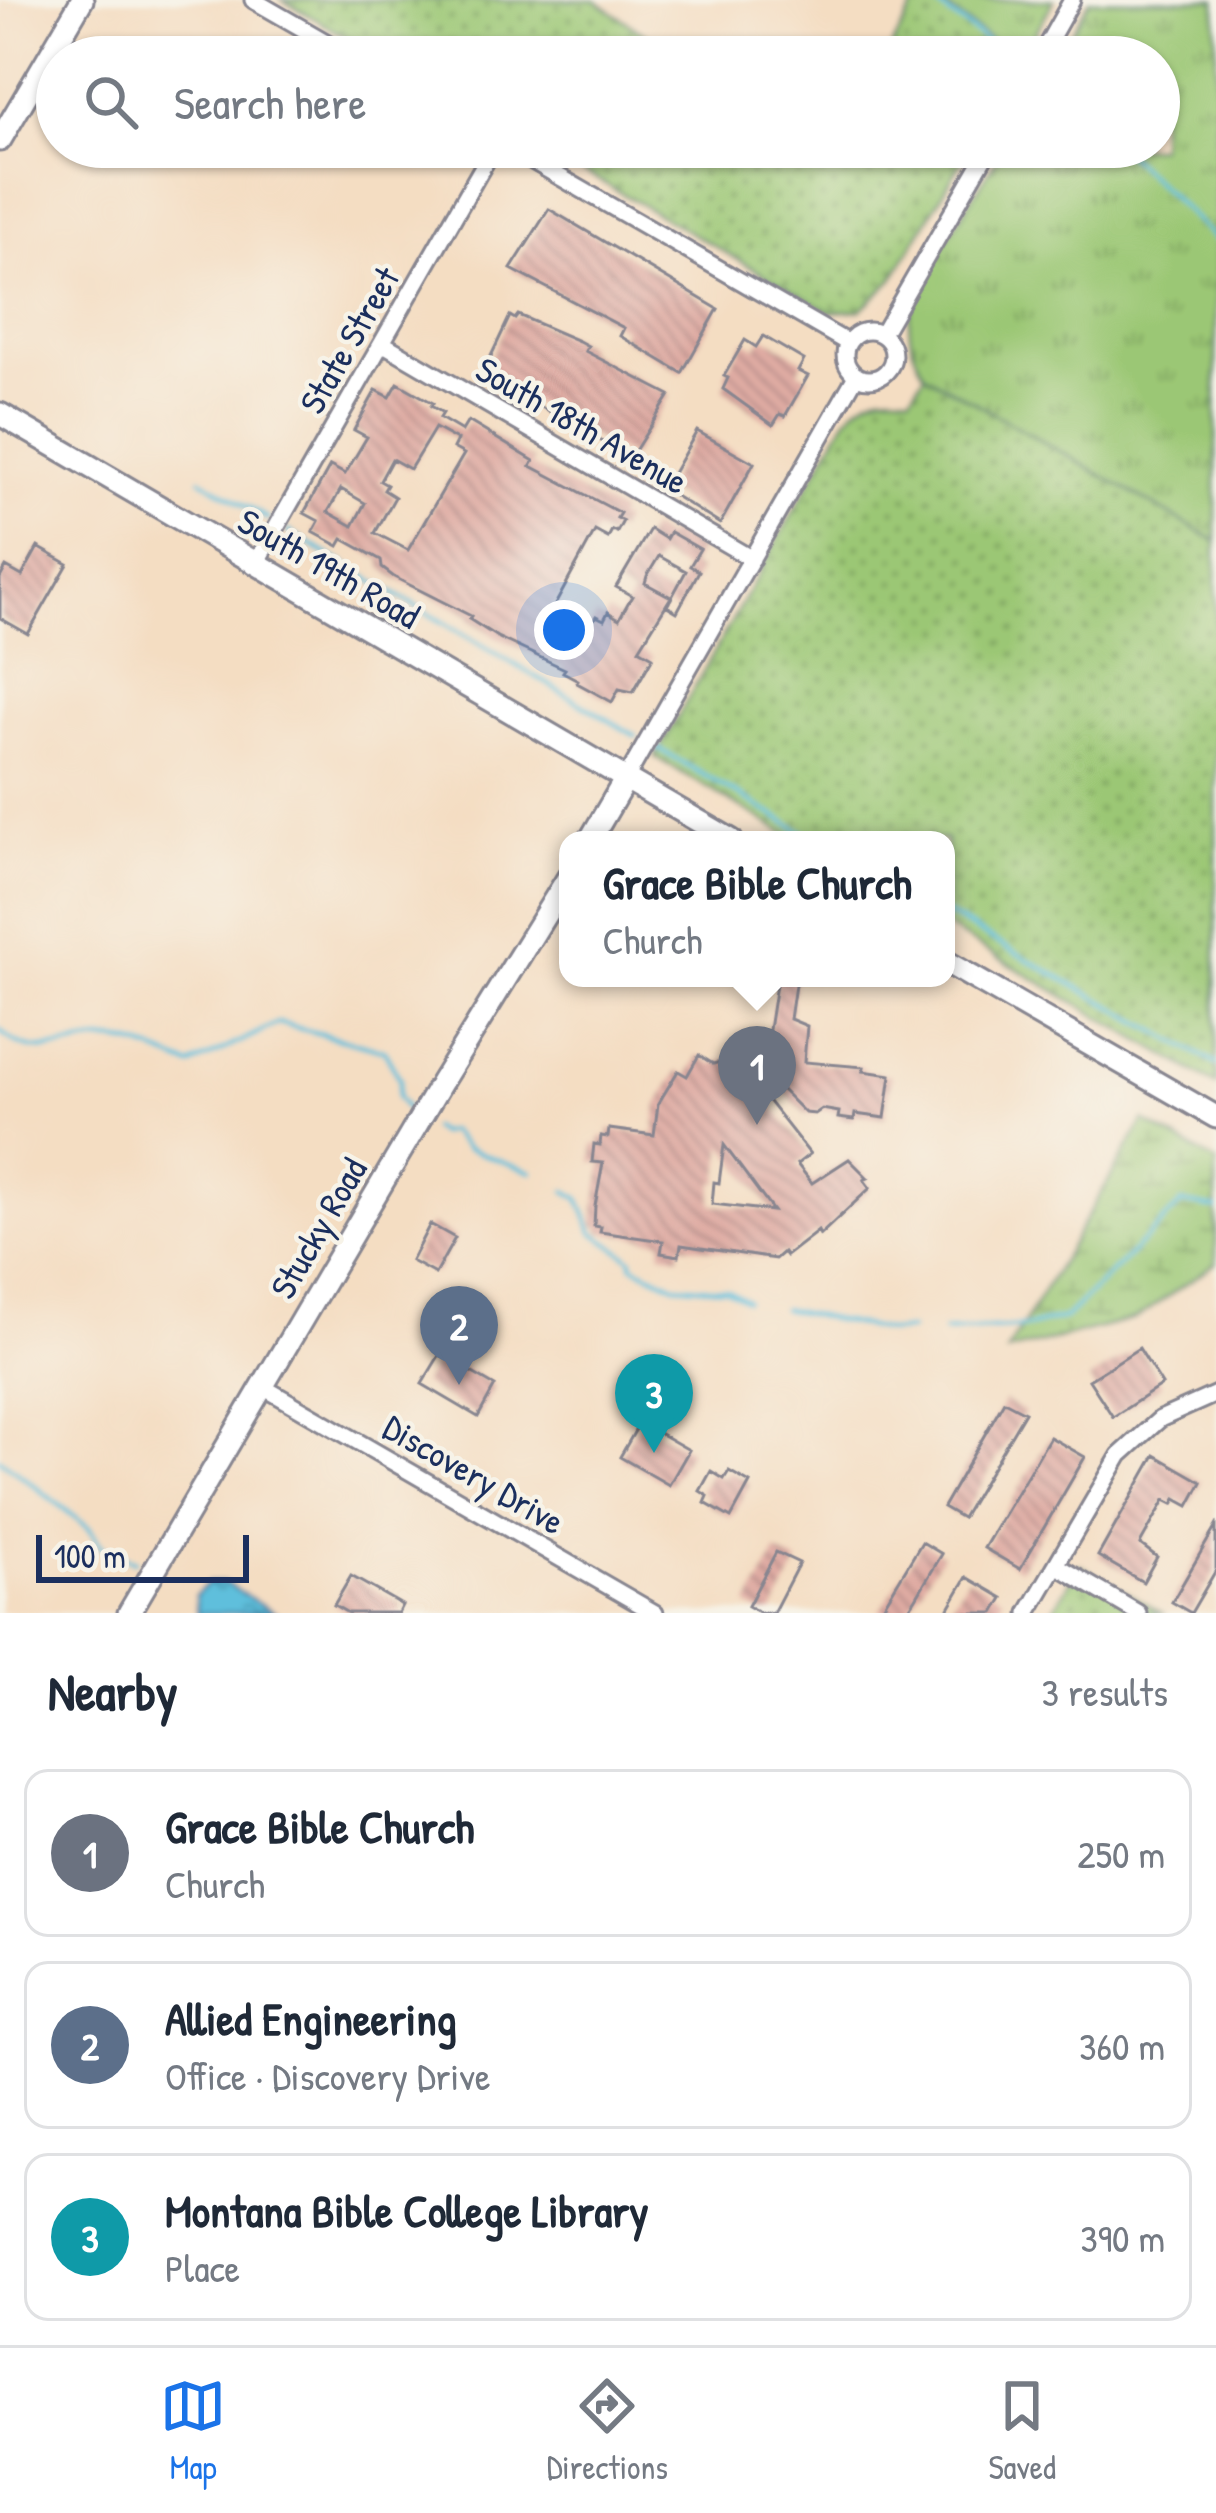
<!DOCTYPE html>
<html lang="en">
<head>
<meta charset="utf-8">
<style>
	body { margin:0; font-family:"Patrick Hand",sans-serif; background:#f6f6f7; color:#1f2937 }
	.scale { position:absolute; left:36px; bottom:30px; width:213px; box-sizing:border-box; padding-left:12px; border:6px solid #1b2f5e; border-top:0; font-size:33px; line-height:42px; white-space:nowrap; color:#1b2f5e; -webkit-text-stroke:9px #f7f3e8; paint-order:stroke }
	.you { position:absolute; left:564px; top:630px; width:42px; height:42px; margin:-30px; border:9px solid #fff; border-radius:50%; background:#1a73e8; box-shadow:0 0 0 18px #1a73e833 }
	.badge { display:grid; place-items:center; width:78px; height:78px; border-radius:50%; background:#1a73e8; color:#fff; font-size:39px; font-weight:700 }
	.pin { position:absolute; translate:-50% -99px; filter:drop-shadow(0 3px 6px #0008) }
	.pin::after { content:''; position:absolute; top:63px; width:42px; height:36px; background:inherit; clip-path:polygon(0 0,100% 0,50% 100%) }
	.popup { position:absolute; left:559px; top:831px; width:396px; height:156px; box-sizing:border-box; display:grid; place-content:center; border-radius:24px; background:#fff; filter:drop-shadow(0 3px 9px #0005); font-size:39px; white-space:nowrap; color:#747a83 }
	.popup b { font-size:45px; color:#1f2937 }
	.popup::after { content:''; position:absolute; left:50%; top:100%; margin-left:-24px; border:24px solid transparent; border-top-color:#fff }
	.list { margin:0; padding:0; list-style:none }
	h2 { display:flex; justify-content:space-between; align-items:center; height:156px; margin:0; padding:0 48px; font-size:51px }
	h2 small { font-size:39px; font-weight:400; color:#747a83 }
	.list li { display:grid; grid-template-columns:78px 1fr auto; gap:36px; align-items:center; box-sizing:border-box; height:168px; margin:0 24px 24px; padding:0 24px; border:3px solid #e0e1e3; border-radius:24px }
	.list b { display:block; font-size:45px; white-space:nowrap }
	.list p { margin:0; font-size:39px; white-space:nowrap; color:#747a83 }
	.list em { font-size:39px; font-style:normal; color:#747a83 }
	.icon { flex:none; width:66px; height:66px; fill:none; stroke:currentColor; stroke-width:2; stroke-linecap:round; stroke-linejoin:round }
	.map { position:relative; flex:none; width:1216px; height:1613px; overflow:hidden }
	.search { position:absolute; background:#fff; box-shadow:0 3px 9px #0004; left:36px; right:36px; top:36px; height:132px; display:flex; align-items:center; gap:30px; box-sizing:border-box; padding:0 42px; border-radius:66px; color:#747a83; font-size:45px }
	.sheet { height:732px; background:#fff }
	nav { display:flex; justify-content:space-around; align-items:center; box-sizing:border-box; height:168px; border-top:3px solid #e0e1e3; background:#fff; font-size:33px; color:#747a83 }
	nav a { display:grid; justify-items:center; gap:6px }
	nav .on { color:#1a73e8 }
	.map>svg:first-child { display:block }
	.grass { fill:url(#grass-dots); stroke:#5b7b69; stroke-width:3 }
	.wetland { fill:url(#wetland-marsh); stroke:#5b7b69; stroke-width:3 }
	.park { fill:url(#park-tufts); stroke:#5b7b69; stroke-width:3 }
	.water { fill:url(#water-ripples); stroke:#3c779d; stroke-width:3 }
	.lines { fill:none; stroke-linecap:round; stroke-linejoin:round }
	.stream { stroke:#5ebfdc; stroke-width:4.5 }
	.building { fill:url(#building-back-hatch); fill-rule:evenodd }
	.street-casing { stroke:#888690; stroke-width:21 }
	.secondary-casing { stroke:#888690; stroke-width:27 }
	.street { stroke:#fff; stroke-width:15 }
	.secondary { stroke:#fff; stroke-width:21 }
	.labels { text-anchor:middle; stroke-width:9; stroke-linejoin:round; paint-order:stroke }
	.street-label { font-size:36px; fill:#1b2f5e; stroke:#f7f3e8 }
</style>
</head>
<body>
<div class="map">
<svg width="1216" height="1613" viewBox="0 0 1216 1613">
	<defs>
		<pattern id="grass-dots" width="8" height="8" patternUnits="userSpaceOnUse" patternTransform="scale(3)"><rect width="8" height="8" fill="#9bc774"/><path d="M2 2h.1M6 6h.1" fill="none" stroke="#7ea262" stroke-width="1.8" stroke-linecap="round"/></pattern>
		<pattern id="wetland-marsh" width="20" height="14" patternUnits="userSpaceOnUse" patternTransform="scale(3)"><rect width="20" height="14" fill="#9bc774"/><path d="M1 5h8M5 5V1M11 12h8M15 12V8" fill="none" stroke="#7ea262"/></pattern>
		<pattern id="park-tufts" width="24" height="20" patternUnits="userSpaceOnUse" patternTransform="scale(3)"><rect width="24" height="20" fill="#9bc774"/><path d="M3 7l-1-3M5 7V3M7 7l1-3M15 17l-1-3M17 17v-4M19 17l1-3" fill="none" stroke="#7ea262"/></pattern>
		<pattern id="water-ripples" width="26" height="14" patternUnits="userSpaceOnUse" patternTransform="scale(3)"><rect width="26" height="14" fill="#5ebfdc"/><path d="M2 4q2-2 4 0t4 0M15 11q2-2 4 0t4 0" fill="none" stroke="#4d9cb6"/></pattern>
		<pattern id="building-back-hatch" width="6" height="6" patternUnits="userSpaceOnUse" patternTransform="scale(3)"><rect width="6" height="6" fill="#dfaba3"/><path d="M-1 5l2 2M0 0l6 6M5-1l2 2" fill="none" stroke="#b48c88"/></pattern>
	</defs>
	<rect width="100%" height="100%" fill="#f7f3e8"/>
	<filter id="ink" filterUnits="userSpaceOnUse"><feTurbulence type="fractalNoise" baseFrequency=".00833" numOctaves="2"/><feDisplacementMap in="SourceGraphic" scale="24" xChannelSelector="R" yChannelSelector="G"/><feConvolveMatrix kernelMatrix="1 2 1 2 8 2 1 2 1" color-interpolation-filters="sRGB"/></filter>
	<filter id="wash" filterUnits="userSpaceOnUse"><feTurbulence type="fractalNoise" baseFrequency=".004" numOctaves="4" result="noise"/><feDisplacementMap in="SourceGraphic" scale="48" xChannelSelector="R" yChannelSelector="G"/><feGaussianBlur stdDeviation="2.7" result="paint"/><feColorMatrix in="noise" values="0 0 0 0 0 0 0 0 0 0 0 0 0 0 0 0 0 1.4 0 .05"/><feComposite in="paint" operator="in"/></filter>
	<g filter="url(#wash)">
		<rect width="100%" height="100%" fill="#f4ddc2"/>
		<!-- grass -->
		<path class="grass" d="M282,0H595L679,57H382Z
			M918,0H936L1014,57H886Z
			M540,147H811L828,158L835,147H970L893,279L861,310L830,312Z
			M925,374L1216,541V1085L946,927V840H796L655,757L847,417C867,394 881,390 911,395Z
			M1080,1565L1162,1613H1051Z"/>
		<!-- wetland -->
		<path class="wetland" d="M1144,1121L1216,1162V1263L1135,1319L1007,1352Z"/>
		<!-- park -->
		<path class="park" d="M936,0H1054L1022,57H1014Z
			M1090,0H1216V541L925,374C915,356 909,342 909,321C910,290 984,180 1004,147H1159V57H1057Z"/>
		<!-- water -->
		<path class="water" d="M208,1583H225L275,1613H197L195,1596Z"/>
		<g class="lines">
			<!-- stream -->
			<path class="stream" d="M929,0L1009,57
				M1120,147L1216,240
				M201,479L268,519
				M288,531L636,736
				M657,748L817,840
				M946,914L1216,1064
				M0,1030C39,1071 79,1032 127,1043C149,1047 171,1059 191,1066L278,1023L384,1050L400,1079L398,1097L410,1114
				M432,1128L439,1133L449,1131L466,1148L532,1172
				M566,1191L579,1198L593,1232L632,1259V1265L675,1285L726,1289L746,1300
				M783,1309L891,1332L910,1330
				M943,1332L1026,1327L1065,1318L1182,1203L1216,1209
				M0,1459L90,1529L102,1548L135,1561"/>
		</g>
		<g id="blocks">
			<!-- building -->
			<path class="building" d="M549,209L718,309L682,373L620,336L624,328L511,269Z
				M518,315L579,341L588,346L585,351L670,395L631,457L581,430L570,423L572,419L553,408L550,412L483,373L510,316L515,319Z
				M763,336L804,360L798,371L808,376L785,416L780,414L773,425L723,389L728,378L724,376L745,340L756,347Z
				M398,383L433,403L431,406L443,413L440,418L462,431L468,421L534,461L531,466L620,513L617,518L623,521L617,532L612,530L608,538L595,531L543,627L560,636L579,646L596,616L604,620L608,612L619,619L632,596L616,587L650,529L666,539L670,532L700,549L690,566L699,571L677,612L667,606L686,571L659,556L647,576L645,583L671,597L639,649L653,657L633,692L619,689L612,702L577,683L578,680L563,672L565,669L497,637L469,619L471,616L394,577L382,568L381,560L343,539L339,546L313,532L319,521L304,513L330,466L345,474L367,437L354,430L376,390L390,397ZM435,428L457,440L453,448L464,454L408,550L375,533L395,497L384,490L387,485L380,481L392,459L410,469ZM341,489L365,503L353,526L328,512Z
				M697,431L754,463L720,524L664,489Z
				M38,547L68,564L28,634L0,618V578L6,567L22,576Z
				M777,978H796L790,1019L807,1026L804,1062L864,1067L863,1071L891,1075L885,1118L855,1114L854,1120L838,1118L839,1112L822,1109L815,1114L805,1113L754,1062L744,1070L810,1154L797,1164L812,1183L849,1159L868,1178L864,1180L870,1188L820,1235L818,1231L786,1256L783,1252L775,1259L681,1245L679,1256L661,1253L663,1241L600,1232L601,1227L594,1226L595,1206L603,1163L592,1162L594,1144L600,1145L601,1136L608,1137L609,1129L654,1135L658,1104L678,1071L687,1076L699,1055L713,1064L766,1049ZM724,1145L773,1211L712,1204L714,1182L719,1183Z
				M430,1224L455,1238L435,1274L411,1261Z
				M1139,1348L1162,1385L1113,1417L1089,1380Z
				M440,1354L495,1386L478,1417L422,1384Z
				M1004,1401L1025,1412L962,1518L943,1507Z
				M640,1422L689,1450L669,1485L620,1457Z
				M1050,1437L1085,1457L1020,1569L984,1548Z
				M1155,1455L1202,1482L1189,1506L1176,1499L1173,1504L1165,1500L1140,1544L1157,1557L1143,1582L1098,1556Z
				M711,1471L724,1479L729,1471L750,1483L731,1518L705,1503L708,1496L700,1491Z
				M1216,1526V1570L1191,1613L1172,1602Z
				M922,1542L942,1554L916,1598L906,1613H879Z
				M776,1552L799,1563L773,1613H761L748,1606Z
				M351,1576L402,1605L398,1613H348L334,1605Z
				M967,1577L1003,1598L994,1613H946Z"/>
		</g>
	</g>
	<g filter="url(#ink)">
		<use href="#blocks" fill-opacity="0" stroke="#888690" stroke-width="3"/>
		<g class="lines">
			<defs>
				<path id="street" d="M253,0L352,57
					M1040,57L1072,0
					M508,147L848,343
					M845 355a24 24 0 1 1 48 0a24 24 0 1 1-48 0Z
					M882,334L990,147
					M382,343L752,559
					M256,563L494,147
					M625,780L856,376
					M263,1387L655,1613
					M1056,1565L1138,1613
					M1028,1613L1120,1455L1160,1419L1216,1394"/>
				<path id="secondary" d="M0,140L82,0
					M0,414L731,840
					M590,840L625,780
					M946,962L1216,1117
					M129,1613L441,1083L568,878"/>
			</defs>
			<!-- street casing -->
			<use href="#street" class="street-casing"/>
			<!-- secondary casing -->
			<use href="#secondary" class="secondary-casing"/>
			<!-- street -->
			<use href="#street" class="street"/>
			<!-- secondary -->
			<use href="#secondary" class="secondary"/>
		</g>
	</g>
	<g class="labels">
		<!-- street labels -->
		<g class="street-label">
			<text transform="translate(349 340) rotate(-60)" y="13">State Street</text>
			<text transform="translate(582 425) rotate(30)" y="13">South 18th Avenue</text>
			<text transform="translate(329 568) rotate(30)" y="13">South 19th Road</text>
			<text transform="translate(318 1228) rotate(-60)" y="13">Stucky Road</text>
			<text transform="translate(474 1474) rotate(30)" y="13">Discovery Drive</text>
		</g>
	</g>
</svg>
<div class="scale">100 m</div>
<div class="you"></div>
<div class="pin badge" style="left:757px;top:1125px;background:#6b7280">1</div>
<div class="popup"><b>Grace Bible Church</b>Church</div>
<div class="pin badge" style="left:459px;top:1385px;background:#5c6f8a">2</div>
<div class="pin badge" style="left:654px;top:1453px;background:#0f9aa8">3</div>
<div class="search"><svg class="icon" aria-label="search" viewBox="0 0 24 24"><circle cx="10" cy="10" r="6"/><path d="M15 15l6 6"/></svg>Search here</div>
</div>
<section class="sheet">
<h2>Nearby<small>3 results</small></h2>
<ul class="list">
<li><span class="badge" style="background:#6b7280">1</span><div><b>Grace Bible Church</b><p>Church</p></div><em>250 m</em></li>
<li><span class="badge" style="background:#5c6f8a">2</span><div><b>Allied Engineering</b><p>Office · Discovery Drive</p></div><em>360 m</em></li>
<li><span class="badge" style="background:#0f9aa8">3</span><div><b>Montana Bible College Library</b><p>Place</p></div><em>390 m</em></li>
</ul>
</section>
<nav>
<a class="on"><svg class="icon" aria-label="map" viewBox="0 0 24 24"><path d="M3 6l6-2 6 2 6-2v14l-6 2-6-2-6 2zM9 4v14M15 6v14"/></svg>Map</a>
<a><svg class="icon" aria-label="directions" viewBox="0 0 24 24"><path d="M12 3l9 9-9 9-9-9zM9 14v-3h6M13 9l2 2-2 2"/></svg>Directions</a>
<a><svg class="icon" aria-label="saved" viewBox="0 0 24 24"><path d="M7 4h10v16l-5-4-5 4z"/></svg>Saved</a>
</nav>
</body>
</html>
